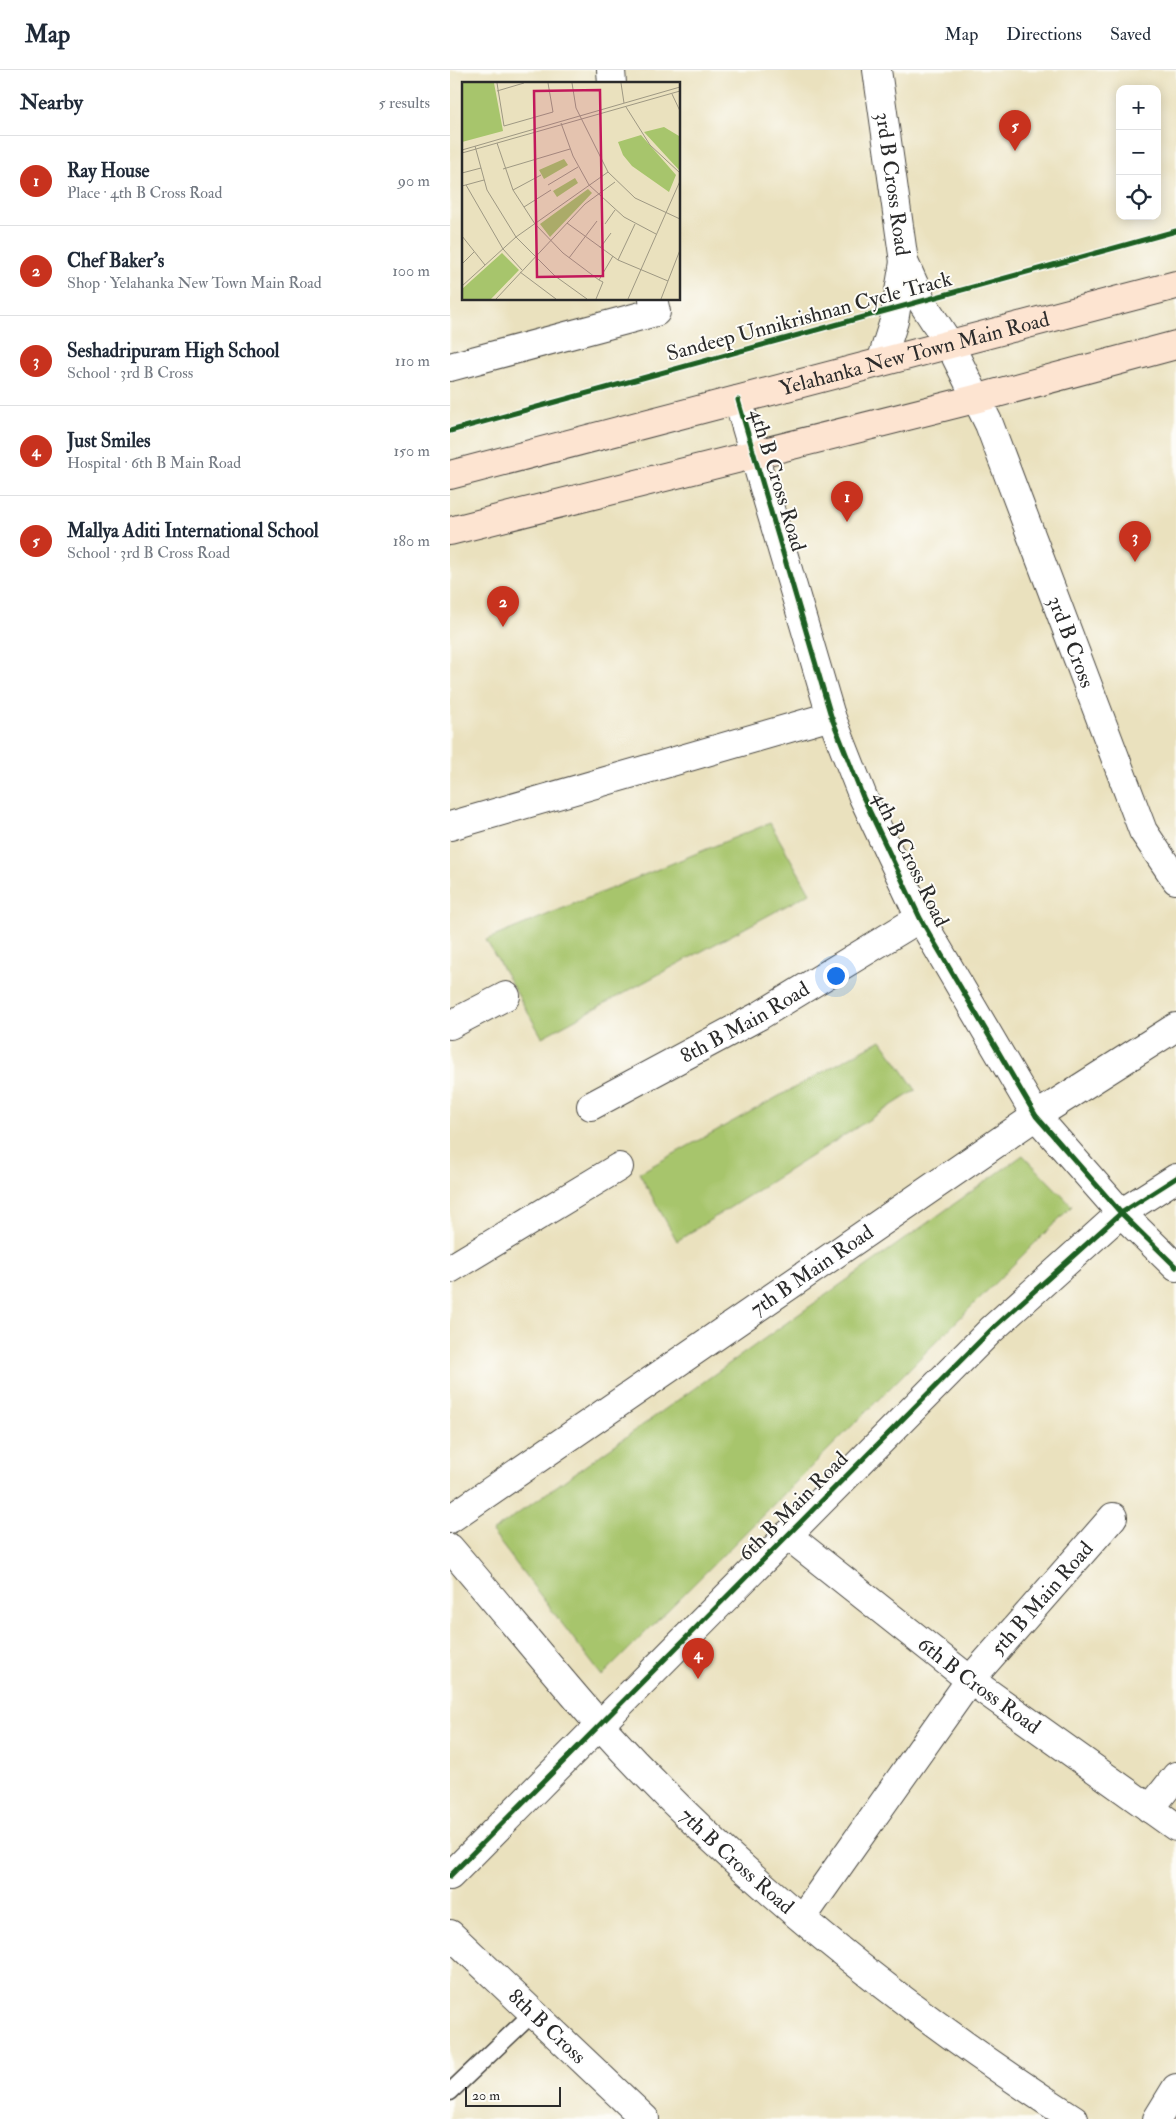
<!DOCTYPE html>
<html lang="en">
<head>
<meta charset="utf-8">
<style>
	body { margin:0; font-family:"IM FELL Double Pica",serif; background:#f6f6f7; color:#1f2937 }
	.controls { position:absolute; right:15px; top:15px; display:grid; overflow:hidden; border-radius:10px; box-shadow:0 2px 12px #0003 }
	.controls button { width:45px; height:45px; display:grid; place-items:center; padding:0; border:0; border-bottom:1px solid #e0e1e3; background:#fff; color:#1f2937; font:25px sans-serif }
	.scale { position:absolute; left:15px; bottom:12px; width:96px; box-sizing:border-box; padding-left:5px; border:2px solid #2b2b2b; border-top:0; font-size:14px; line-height:18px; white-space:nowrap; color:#2b2b2b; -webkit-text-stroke:4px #fdfcf7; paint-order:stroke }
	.you { position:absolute; left:385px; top:905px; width:18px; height:18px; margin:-12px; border:4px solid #fff; border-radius:50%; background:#1a73e8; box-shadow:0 0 0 8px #1a73e833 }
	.badge { display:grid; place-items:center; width:32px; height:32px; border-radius:50%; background:#c8321e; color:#fff; font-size:16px; font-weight:700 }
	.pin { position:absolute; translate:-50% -41px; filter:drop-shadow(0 1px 2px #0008) }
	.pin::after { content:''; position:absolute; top:26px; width:18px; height:15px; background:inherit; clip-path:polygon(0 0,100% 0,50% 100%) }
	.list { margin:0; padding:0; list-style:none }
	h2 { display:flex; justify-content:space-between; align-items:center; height:65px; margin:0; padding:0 20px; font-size:21px }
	h2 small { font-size:16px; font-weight:400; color:#747a83 }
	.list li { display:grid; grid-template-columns:32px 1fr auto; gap:15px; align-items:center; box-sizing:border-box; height:90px; padding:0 20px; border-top:1px solid #e0e1e3 }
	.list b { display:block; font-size:19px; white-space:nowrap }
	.list p { margin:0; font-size:16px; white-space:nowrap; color:#747a83 }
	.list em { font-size:16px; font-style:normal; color:#747a83 }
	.icon { flex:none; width:28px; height:28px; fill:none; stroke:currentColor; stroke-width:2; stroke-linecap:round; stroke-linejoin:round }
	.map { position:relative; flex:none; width:726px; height:2049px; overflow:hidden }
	header { display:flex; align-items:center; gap:30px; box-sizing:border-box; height:70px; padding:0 25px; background:#fff; border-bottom:1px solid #e0e1e3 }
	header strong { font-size:24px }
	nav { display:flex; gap:28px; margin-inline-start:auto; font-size:18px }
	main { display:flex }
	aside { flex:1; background:#fff }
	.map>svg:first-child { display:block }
	.green { fill:#a7c56c; stroke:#69784c }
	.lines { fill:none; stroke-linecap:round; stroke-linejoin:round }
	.service-casing { stroke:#484641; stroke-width:19 }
	.minor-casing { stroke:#484641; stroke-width:30 }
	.tertiary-casing { stroke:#484641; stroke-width:30 }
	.secondary-casing { stroke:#484641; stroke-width:30 }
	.service { stroke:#fff; stroke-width:16 }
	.minor { stroke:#fff; stroke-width:28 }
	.tertiary { stroke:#fff; stroke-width:28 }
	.secondary { stroke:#fde4d1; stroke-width:28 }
	.cycleway-casing { stroke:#fdfcf7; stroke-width:8 }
	.cycleway { stroke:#1b5e20; stroke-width:5 }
	.labels { text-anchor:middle; stroke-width:4; stroke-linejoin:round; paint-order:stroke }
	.street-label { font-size:21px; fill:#2b2b2b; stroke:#fdfcf7 }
	.inset-road { fill:none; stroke:#9e9883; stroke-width:1 }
	.view { fill:#c2185b; fill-opacity:0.15; stroke:#c2185b; stroke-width:2.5 }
	.inset-edge { fill:none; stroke:#2b2b2b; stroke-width:2.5 }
</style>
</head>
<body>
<header>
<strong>Map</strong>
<nav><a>Map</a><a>Directions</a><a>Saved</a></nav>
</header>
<main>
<aside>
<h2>Nearby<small>5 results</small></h2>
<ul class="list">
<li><span class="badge">1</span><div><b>Ray House</b><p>Place · 4th B Cross Road</p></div><em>90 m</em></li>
<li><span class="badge">2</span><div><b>Chef Baker's</b><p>Shop · Yelahanka New Town Main Road</p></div><em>100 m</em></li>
<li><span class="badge">3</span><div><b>Seshadripuram High School</b><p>School · 3rd B Cross</p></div><em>110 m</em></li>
<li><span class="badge">4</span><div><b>Just Smiles</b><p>Hospital · 6th B Main Road</p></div><em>150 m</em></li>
<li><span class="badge">5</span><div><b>Mallya Aditi International School</b><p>School · 3rd B Cross Road</p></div><em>180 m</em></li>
</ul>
</aside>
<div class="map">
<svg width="726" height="2049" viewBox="0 0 726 2049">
	<rect width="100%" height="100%" fill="#fdfcf7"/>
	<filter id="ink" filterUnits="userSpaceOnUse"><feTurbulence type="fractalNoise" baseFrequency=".02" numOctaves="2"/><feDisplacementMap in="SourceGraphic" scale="10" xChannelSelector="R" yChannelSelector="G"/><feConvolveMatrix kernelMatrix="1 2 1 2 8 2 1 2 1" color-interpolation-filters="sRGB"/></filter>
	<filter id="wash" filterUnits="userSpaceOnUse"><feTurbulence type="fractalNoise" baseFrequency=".0096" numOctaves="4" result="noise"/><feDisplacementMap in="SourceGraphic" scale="20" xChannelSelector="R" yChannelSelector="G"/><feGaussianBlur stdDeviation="1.12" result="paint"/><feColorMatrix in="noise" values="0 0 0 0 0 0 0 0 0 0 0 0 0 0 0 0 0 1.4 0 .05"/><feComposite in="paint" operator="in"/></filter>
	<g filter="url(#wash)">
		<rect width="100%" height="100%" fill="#eae1be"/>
		<!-- green -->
		<path class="green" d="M320,753L360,823L92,967L36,870Z
			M431,970L466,1020L227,1171L189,1103Z
			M573,1085L622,1136L152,1606L42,1462Z"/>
	</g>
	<g filter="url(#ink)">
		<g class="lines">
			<defs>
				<path id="service" d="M0,2022L83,1943"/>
				<g id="minor">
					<path d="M161,0L162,14"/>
					<path d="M0,297L206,242L203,229"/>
					<path d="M288,330L381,646L413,727L470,848L586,1046L671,1143L726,1197"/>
					<path d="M0,756L381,646"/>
					<path d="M0,955L56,926"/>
					<path id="s1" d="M141,1036L309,946L470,848"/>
					<path d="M0,1199L169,1097"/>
					<path id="s2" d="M337,1465L520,1610L726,1757"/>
					<path id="s3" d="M0,1478C50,1536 98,1596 149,1654C285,1805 453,1939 624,2049"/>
					<path d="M700,1739L726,1706"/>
					<path id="s4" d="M352,1848L520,1610L663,1447"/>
					<path d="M707,2049L726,2018"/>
				</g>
				<g id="tertiary">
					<path id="s5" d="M427,0L454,192L472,232L500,275L539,354L693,761L726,810"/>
					<path d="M431,292L444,251L454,192"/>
					<path id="s6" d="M0,1449L586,1046L726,957"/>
					<path d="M0,1806L541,1260L671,1143L726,1108"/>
					<path id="s7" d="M0,1864L195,2049"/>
				</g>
				<g id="secondary">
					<path id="s8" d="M0,405L726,215"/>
					<path d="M0,461L525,329L726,275"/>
				</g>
			</defs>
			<!-- service casing -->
			<use href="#service" class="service-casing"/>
			<!-- minor casing -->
			<use href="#minor" class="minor-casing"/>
			<!-- tertiary casing -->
			<use href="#tertiary" class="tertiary-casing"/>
			<!-- secondary casing -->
			<use href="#secondary" class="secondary-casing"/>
			<!-- service -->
			<use href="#service" class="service"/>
			<!-- minor -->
			<use href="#minor" class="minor"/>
			<!-- tertiary -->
			<use href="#tertiary" class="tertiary"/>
			<!-- secondary -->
			<use href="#secondary" class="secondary"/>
			<defs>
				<path id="cycleway" d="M288,330L381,646L413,727L470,848L586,1046L671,1143L726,1197
					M0,361L726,161
					M0,1806L541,1260L671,1143L726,1108"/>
			</defs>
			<!-- cycleway casing -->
			<use href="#cycleway" class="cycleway-casing"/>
			<!-- cycleway -->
			<use href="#cycleway" class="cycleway"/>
		</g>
	</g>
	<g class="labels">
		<!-- street labels -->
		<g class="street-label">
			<text dy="7" stroke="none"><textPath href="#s5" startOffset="115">3rd B Cross Road</textPath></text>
			<text transform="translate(359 246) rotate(-15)" y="7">Sandeep Unnikrishnan Cycle Track</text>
			<text dy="7" stroke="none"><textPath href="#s8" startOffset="480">Yelahanka New Town Main Road</textPath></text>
			<text transform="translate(328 410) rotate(73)" y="7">4th B Cross Road</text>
			<text dy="7" stroke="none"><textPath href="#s5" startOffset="610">3rd B Cross</textPath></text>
			<text transform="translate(461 789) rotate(64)" y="7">4th B Cross Road</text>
			<text dy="7" stroke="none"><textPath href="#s1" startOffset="175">8th B Main Road</textPath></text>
			<text dy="7" stroke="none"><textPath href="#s6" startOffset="439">7th B Main Road</textPath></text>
			<text transform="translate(343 1436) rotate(-45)" y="7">6th B Main Road</text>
			<text dy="7" stroke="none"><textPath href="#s4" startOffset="400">5th B Main Road</textPath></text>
			<text dy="7" stroke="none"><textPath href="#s2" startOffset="244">6th B Cross Road</textPath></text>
			<text dy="7" stroke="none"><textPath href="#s3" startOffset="425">7th B Cross Road</textPath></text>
			<text dy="7" stroke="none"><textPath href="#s7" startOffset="134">8th B Cross</textPath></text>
		</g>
	</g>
	<!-- overview -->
	<g transform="translate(12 12)">
		<rect width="218" height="218" fill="#eae1be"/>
		<path d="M0,1H32L41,49L0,60ZM202,45L217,54V88L182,50ZM179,53L214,93L207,110L170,84L161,73L156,60ZM102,77L106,83L82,97L77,88ZM113,96L116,101L95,115L91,109ZM126,107L130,111L88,155L78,142ZM40,171L57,188L29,217H0V207Z" fill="#a7c56c"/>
		<path class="inset-road" d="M35,1L42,44L91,30L86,1M110,1L114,26L146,90L173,116L218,137M159,1L162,21M35,9L62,1M210,12L218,29M164,25L188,63L218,91M99,41L111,74L127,103L162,135L194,152M35,61L51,108L73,142L101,171L137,198M13,64L25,108L54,155L93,194L125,217M0,68L218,5M0,71L218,9M41,87L108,67M0,91L19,86M4,103L41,167L60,188M86,103L116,85M0,104L22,98M51,108L79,93M62,125L89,108M105,141L156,178L206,199M143,142L153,128M0,154L23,183M138,166L149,151M107,176L135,139M156,178L173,142M0,182L12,170M58,190L94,217M137,198L151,174M0,204L54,155L146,90M34,217L123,122L153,100M134,217L141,200L137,198M166,217L218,99M199,217L218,168"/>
		<path class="view" d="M138,8L141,194L75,195L72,9Z"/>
		<rect width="218" height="218" class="inset-edge"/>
	</g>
</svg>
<div class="controls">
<button>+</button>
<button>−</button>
<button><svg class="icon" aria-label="locate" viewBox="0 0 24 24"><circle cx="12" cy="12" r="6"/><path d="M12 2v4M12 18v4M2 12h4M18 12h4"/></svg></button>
</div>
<div class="scale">20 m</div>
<div class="you"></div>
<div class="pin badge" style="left:397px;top:452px">1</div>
<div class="pin badge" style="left:53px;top:557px">2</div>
<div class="pin badge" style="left:685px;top:492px">3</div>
<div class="pin badge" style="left:248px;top:1609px">4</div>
<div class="pin badge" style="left:565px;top:81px">5</div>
</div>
</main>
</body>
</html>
